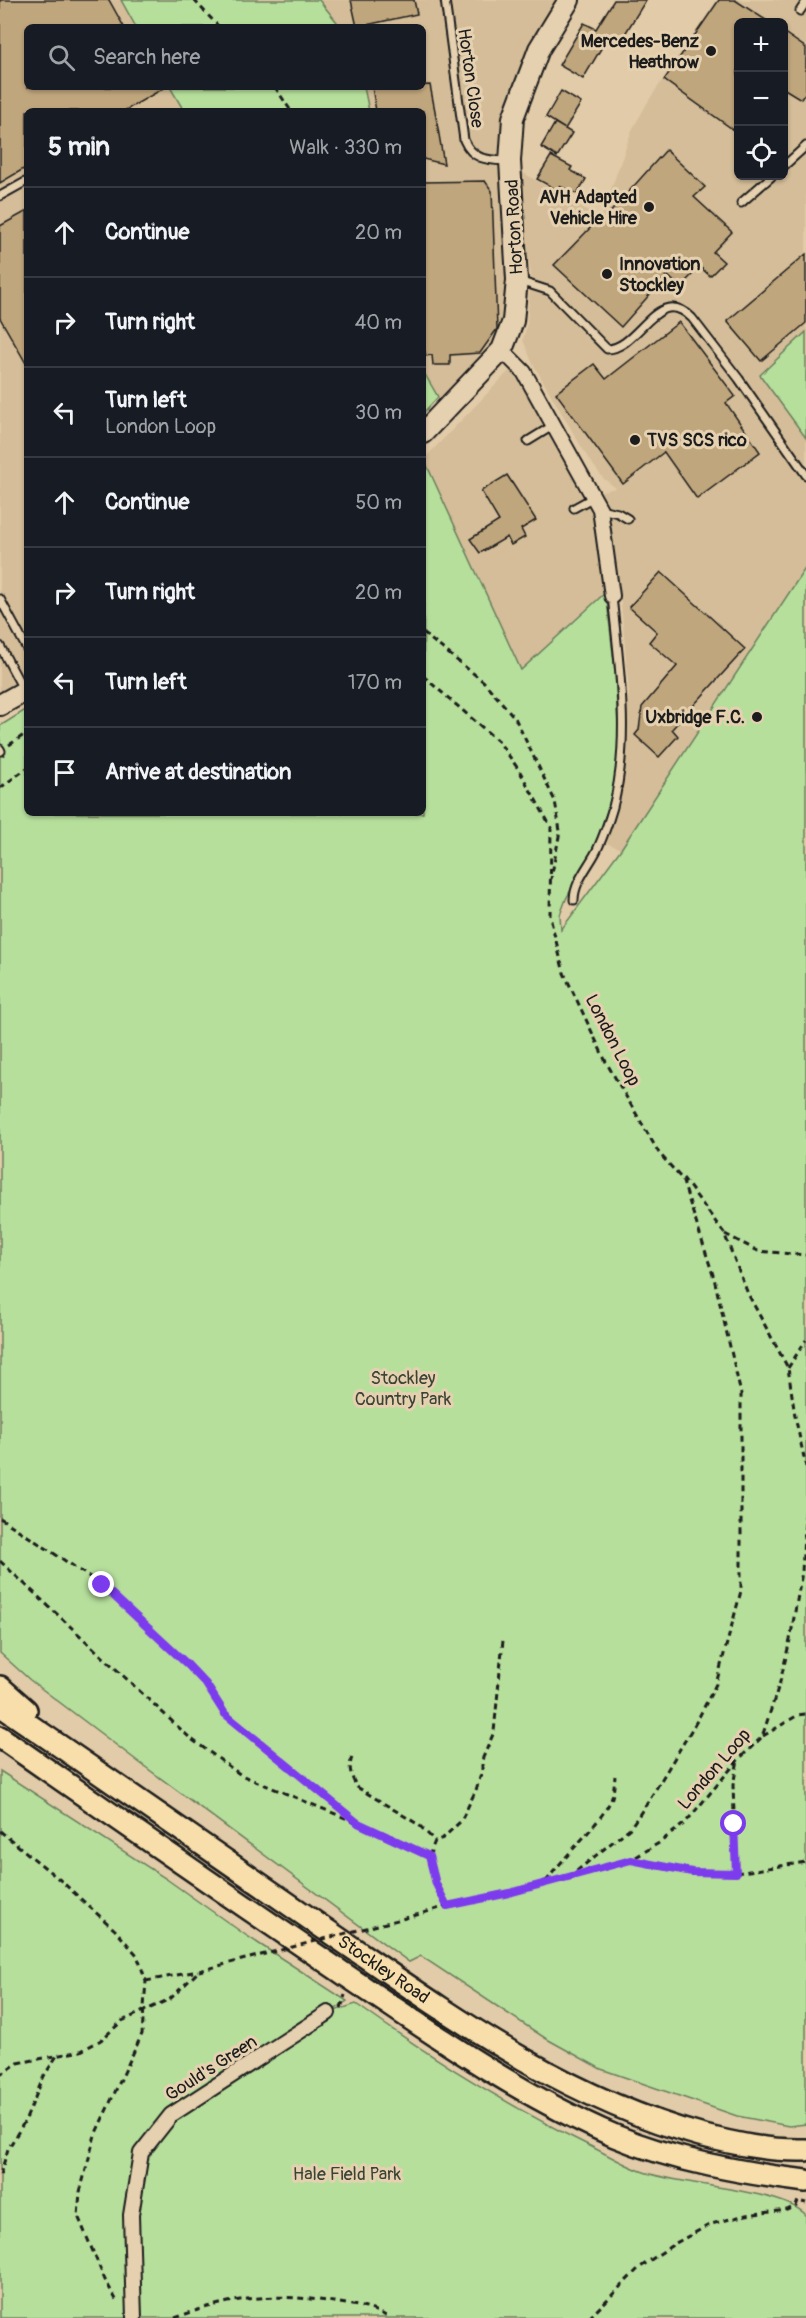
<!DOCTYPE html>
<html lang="en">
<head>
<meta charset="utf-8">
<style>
	body { margin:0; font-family:Pangolin,sans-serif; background:#242831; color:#f1f3f6 }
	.controls { position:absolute; right:18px; top:18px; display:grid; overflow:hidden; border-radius:9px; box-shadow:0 2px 4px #0004 }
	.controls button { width:54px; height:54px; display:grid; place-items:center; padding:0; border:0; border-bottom:2px solid #363941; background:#171b24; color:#f1f3f6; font:30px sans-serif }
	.stop { position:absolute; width:18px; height:18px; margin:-14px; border:4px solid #7c3aed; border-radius:50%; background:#fff }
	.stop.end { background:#7c3aed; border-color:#fff; box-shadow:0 2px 6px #0008 }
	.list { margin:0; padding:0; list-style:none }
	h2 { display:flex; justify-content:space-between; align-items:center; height:78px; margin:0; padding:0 24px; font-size:26px }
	h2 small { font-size:20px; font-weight:400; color:#9ea1a6 }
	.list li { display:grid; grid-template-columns:39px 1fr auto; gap:18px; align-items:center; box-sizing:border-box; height:90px; padding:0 24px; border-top:2px solid #363941 }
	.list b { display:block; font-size:22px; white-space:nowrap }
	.list p { margin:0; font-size:20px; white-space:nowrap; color:#9ea1a6 }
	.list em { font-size:20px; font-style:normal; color:#9ea1a6 }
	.icon { flex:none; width:33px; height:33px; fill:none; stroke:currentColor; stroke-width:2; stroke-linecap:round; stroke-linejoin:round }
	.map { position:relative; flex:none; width:806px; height:2318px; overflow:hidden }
	.search { position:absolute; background:#171b24; box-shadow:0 2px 4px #0004; left:24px; top:24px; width:402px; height:66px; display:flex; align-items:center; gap:15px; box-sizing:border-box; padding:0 21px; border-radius:9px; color:#9ea1a6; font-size:22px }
	.panel { position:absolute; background:#171b24; box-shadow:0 2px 4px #0004; left:24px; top:108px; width:402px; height:708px; border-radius:9px }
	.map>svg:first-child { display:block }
	.built { fill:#d4bd98; fill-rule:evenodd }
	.green { fill:#b6df9c; stroke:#697e5c; stroke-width:1.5 }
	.building { fill:#c0a67d; stroke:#1c1c1c; stroke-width:1.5 }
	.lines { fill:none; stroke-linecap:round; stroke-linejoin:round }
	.lane-casing { stroke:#1c1c1c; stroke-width:11 }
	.street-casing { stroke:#1c1c1c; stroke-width:18 }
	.secondary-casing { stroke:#1c1c1c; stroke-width:24 }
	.primary-casing { stroke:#1c1c1c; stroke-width:26 }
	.path { stroke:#1c1c1c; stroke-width:3; stroke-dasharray:6 4.5; stroke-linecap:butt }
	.lane { stroke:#e5d0af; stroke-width:7 }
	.street { stroke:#e5d0af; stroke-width:14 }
	.secondary { stroke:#e5d0af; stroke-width:20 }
	.primary { stroke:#f8deab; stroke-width:21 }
	.path-bridge { stroke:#1c1c1c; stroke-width:3; stroke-dasharray:6 4.5; stroke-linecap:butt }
	.route { stroke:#7c3aed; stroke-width:8 }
	.poi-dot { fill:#1c1c1c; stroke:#e5d0af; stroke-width:2 }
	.labels { text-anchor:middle; stroke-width:6; stroke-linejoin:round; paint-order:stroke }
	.poi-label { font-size:18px; font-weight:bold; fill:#1c1c1c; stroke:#e5d0af; text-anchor:end }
	.street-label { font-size:18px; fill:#1c1c1c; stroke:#e5d0af }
	.park-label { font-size:18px; fill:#3b4336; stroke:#e5d0af }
</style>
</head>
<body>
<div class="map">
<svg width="806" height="2318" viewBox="0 0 806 2318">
	<rect width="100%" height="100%" fill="#e2cba8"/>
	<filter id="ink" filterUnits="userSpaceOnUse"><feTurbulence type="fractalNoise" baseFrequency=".0167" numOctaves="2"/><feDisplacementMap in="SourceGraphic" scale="12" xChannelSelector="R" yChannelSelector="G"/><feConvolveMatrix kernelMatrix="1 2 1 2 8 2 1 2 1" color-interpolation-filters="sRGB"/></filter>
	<g filter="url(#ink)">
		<!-- built -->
		<path class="built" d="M0,0H121L136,27H27V87H170L184,111H27V678L0,693Z
			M319,0H563L517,96L511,280L502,345L446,405L438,397L423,371V111H369L364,87H423V27H341Z
			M717,0H806V332L761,375L806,438V567L621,849L606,843L616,804L629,691L619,581L521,671L424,459L509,371H517L584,495L616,488L603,478L588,458L533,364L523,340L527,323L531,275L513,167L601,218L632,130L649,100ZM738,22H784V176H738Z"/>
		<!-- green -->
		<path class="green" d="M121,0H319L341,27H136Z
			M170,87H364L369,111H184Z
			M806,332V438L760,375Z
			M423,371L438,397L423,413Z
			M424,459L521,670L606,592L615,672L620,761L608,808L594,847L566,899L560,915L561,930L621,849L806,567V2124L789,2126L737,2116L601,2069L545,2038L421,1956L409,1962L140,1763L30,1680L0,1653V726L27,709V813H423Z
			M0,1771L165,1878L247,1936L347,2001L331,2012L356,2004C429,2056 504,2104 584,2143C603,2152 622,2164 641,2171C680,2186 782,2189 806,2215V2318H0Z"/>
		<!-- building -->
		<path class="building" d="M0,0H109L124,27H27V87H166L124,111H27V167L0,183Z
			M351,0H414L417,14L357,27Z
			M614,0H646L620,42L609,35L583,79L559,65L584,23L596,29Z
			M719,0H735L769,22H738V133L664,80Z
			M783,32L806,48V92L801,99L783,88Z
			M430,85L435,111L444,164L423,159V111H376L372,87Z
			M561,91L581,103L565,129L546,117Z
			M555,123L572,133L557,157L541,147Z
			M666,150L705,187L694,197L732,232L713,252L724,262L710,276L700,267L680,287L667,275L621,327L554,265L595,223L598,226Z
			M551,156L572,167L570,170L586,179L577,194L559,186L557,190L537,179Z
			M485,181L492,191L497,329L480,353L450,355V365H433L432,355L426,356L423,345V182Z
			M27,211V365L0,318V226Z
			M806,254V323L761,361L727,321Z
			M679,322L735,396L726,403L760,452L697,499L664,452L623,484L556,393L594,364L606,379Z
			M507,475L536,520L521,529L525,537L511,545L507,537L480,553L470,539L499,521L481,491Z
			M661,572L745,649L672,729L678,736L659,757L635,735L639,730L642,707L677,666L649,642L657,632L629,607Z"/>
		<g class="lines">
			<defs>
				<path id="lane" d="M445,0L464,140C473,161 489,160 509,161
					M800,11L806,2
					M784,166L806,146
					M0,196L27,181
					M741,203L772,176
					M519,281L550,291L607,349C639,349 657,283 692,318L739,379L806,475
					M528,441L554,425
					M574,508L594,497
					M600,509L618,513L628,519
					M0,599L27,649
					M0,646L23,689
					M0,749L1,751
					M574,900C574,882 589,866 597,850C603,837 609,821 613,807C631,739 619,665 612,596"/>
				<path id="street" d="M502,350L524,372L600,509L612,596
					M134,2318L131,2215L141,2153L171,2115L328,2013"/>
				<path id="secondary" d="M423,433L502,350L513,321L517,280L510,161L513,118L539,49L569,0
					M0,705L27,690"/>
				<g id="primary">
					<path d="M0,1687L26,1710"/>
					<path id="s1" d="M0,1705C106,1777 211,1851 316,1923C437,2005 557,2096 700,2135C735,2144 769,2151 806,2150"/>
					<path d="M0,1737C115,1817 230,1897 347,1976C433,2034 519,2095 615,2136C675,2161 743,2173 806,2181"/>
				</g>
			</defs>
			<!-- lane casing -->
			<use href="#lane" class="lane-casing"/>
			<!-- street casing -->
			<use href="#street" class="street-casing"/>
			<!-- secondary casing -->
			<use href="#secondary" class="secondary-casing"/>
			<!-- primary casing -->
			<use href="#primary" class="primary-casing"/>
			<!-- path -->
			<path class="path" d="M194,0L219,27
				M275,87L291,111
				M423,633L484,682L515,718L555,801L560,831L551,879
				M423,676L499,742L519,770L551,827L550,917L564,973L606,1062L659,1153L682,1179L714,1278L741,1394V1591L716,1684L698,1719L648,1802L630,1828L568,1878
				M9,745L27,733
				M0,788L27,768
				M683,1178L724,1233L748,1294L788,1368L795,1416L806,1467
				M725,1234L758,1251L806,1255
				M788,1368L806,1340
				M0,1518L102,1585L188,1665L206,1684L225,1714L354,1820
				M0,1561L190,1738L241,1775L379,1832L429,1856
				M763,1736L798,1715L806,1714
				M352,1757C348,1768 351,1777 357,1787L419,1825L435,1841
				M0,1831L60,1880L115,1930L137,1955L146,1981L142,2034L95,2135L80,2192L78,2216L105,2280L118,2303
				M632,1860L692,1872L736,1873L733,1785L738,1760
				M736,1873L806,1862
				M546,1882C564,1855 598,1827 611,1800C614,1793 614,1784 615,1776
				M447,1905L436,1884L429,1856L435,1841L443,1838L461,1821L476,1790L482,1771V1760L494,1732L503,1640
				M413,1916L447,1906L509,1893L631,1860L659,1843L685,1823L739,1759L762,1737L780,1682L790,1640L802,1572L806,1499
				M146,1981L198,1971
				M341,2008L345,1995
				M0,2075L18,2063L81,2051L101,2040L122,2021L170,1999L199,1971
				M0,2175L8,2149L26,2119L44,2076L58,2054
				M175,2318C235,2295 278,2293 340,2303C357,2306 375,2308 389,2318
				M589,2318L639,2268L674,2244L711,2224L746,2215L787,2210L796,2206L798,2201L806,2203"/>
			<!-- lane -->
			<use href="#lane" class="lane"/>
			<!-- street -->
			<use href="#street" class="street"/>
			<!-- secondary -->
			<use href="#secondary" class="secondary"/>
			<!-- primary -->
			<use href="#primary" class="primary"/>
			<!-- path-bridge -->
			<path class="path-bridge" d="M199,1971L413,1916"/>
		</g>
	</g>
	<g class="lines" filter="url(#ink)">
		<!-- route -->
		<path class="route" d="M102,1585L188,1665L206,1684L225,1714L358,1823L429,1856L436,1884L447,1906L509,1893L631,1860L692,1872L736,1873L734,1824"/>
	</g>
	<!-- markers -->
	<g class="poi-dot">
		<circle cx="711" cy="51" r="6"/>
		<circle cx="649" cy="207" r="6"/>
		<circle cx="607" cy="274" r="6"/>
		<circle cx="635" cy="440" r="6"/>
		<circle cx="757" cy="717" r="6"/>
	</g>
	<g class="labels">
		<!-- poi labels -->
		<g class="poi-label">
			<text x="699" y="47">Mercedes-Benz<tspan x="699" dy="21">Heathrow</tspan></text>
			<text x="637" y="203">AVH Adapted<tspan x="637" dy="21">Vehicle Hire</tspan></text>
			<text x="619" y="270" text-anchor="start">Innovation<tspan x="619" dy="21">Stockley</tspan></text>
			<text x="647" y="446" text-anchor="start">TVS SCS rico</text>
			<text x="745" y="723">Uxbridge F.C.</text>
		</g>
		<!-- street labels -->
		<g class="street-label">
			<text transform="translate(471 78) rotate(82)" y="6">Horton Close</text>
			<text transform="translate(514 227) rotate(-93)" y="6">Horton Road</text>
			<text transform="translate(613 1040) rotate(63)" y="6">London Loop</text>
			<text transform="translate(714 1769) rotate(-49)" y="6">London Loop</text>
			<text dy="6" stroke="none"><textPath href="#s1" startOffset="466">Stockley Road</textPath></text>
			<text transform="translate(211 2068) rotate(-33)" y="6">Gould's Green</text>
		</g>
		<!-- park labels -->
		<g class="park-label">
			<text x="403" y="1384">Stockley<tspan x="403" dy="21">Country Park</tspan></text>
			<text x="347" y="2180">Hale Field Park</text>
		</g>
	</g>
</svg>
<div class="controls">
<button>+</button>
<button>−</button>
<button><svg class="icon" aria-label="locate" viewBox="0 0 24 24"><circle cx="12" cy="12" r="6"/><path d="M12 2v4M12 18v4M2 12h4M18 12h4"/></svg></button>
</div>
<div class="stop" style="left:734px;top:1824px"></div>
<div class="stop end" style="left:102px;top:1585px"></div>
<div class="search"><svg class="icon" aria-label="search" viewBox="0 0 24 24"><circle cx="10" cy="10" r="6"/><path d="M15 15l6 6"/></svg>Search here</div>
<section class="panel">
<h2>5 min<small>Walk · 330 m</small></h2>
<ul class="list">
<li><svg class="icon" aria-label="ahead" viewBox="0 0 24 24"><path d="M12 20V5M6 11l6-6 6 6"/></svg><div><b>Continue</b></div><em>20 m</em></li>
<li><svg class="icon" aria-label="right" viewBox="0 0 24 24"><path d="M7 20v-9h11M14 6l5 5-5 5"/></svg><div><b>Turn right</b></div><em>40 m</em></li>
<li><svg class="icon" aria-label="left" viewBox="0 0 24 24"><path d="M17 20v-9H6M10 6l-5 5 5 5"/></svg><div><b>Turn left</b><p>London Loop</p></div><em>30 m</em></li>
<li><svg class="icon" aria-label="ahead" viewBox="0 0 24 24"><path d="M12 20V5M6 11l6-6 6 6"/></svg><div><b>Continue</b></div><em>50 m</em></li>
<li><svg class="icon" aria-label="right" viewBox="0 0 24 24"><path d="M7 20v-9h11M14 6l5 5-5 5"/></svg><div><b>Turn right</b></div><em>20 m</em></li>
<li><svg class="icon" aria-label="left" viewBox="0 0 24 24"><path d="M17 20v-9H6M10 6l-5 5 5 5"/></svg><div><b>Turn left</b></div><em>170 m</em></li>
<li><svg class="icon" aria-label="arrive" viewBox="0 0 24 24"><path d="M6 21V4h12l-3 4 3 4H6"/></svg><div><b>Arrive at destination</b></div></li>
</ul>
</section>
</div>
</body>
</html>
